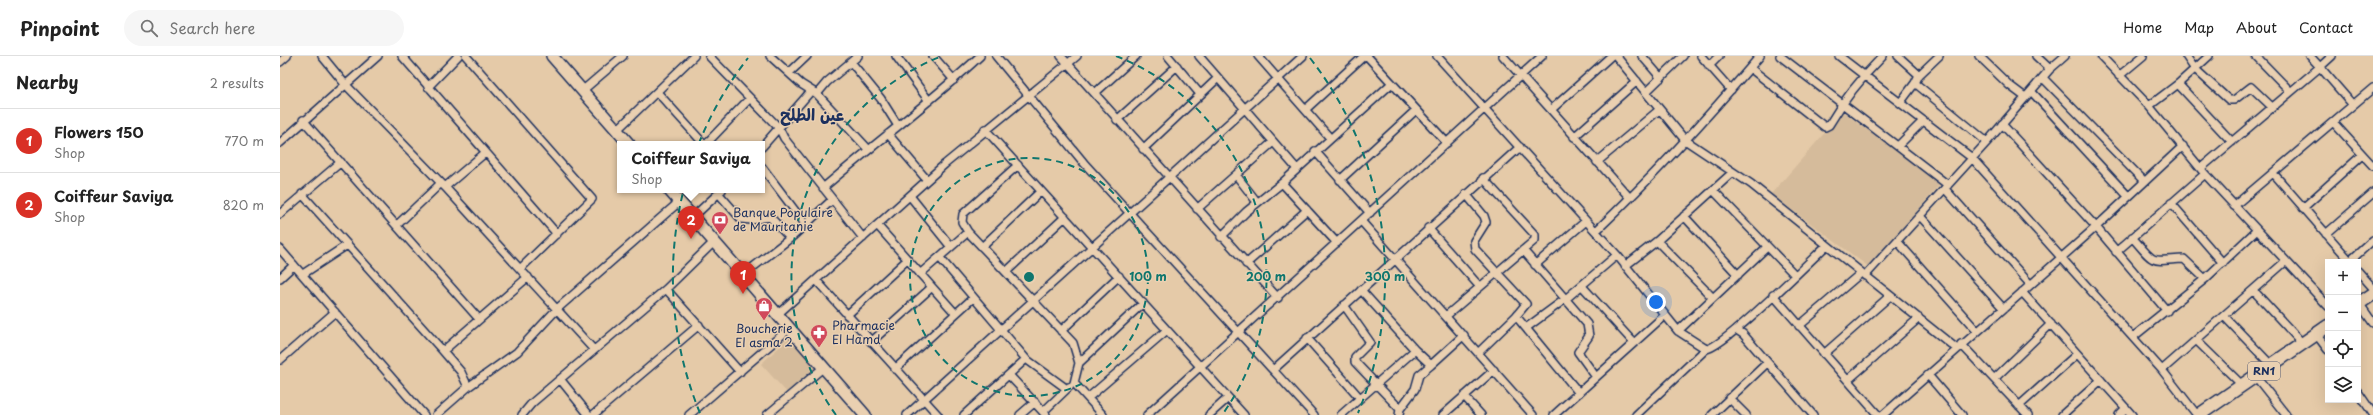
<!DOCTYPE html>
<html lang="en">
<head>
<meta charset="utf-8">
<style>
	body { margin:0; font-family:"Playpen Sans","Playpen Sans Arabic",sans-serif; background:#f6f6f6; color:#222 }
	.controls { position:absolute; right:12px; bottom:12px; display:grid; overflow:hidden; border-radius:0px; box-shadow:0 4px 16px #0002 }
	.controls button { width:36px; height:36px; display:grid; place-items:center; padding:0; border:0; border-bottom:1px solid #e0e0e0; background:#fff; color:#222; font:20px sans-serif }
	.you { position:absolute; left:1376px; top:246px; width:14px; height:14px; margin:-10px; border:3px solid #fff; border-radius:50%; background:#1a73e8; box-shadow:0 0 0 6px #1a73e833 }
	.badge { display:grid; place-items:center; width:26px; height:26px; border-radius:50%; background:#d93025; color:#fff; font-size:13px; font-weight:700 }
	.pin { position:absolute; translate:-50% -33px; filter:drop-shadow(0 1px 2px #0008) }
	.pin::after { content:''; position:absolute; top:21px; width:14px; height:12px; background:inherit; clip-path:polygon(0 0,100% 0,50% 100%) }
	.popup { position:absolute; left:337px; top:85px; width:148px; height:52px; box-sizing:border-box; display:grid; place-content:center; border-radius:0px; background:#fff; filter:drop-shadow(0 1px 3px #0005); font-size:13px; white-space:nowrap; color:#767676 }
	.popup b { font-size:15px; color:#222 }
	.popup::after { content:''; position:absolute; left:50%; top:100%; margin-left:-8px; border:8px solid transparent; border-top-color:#fff }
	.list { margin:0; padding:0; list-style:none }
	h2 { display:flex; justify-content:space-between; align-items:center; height:52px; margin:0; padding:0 16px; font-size:17px }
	h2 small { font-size:13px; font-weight:400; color:#767676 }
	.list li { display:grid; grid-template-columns:26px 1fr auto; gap:12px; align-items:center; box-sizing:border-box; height:64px; padding:0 16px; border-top:1px solid #e0e0e0 }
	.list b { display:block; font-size:15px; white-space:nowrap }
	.list p { margin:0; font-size:13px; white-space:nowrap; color:#767676 }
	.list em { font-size:13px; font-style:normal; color:#767676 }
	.icon { flex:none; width:22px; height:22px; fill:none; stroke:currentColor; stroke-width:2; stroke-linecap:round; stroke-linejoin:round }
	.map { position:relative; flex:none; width:2093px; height:359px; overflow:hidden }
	header { display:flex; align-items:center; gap:24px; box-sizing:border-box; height:56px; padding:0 20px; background:#fff; border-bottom:1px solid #e0e0e0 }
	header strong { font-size:19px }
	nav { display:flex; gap:22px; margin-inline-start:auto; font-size:14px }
	.search { width:280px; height:36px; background:#f6f6f6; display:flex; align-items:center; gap:10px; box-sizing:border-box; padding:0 14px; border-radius:22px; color:#767676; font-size:15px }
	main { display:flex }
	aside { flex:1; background:#fff }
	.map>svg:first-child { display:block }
	.built { fill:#d5bb9b }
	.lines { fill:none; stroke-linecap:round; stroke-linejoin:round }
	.street-casing { stroke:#1b2f5e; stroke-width:10 }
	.primary-casing { stroke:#1b2f5e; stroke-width:14 }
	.highway-casing { stroke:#1b2f5e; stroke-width:15 }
	.street { stroke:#ead0b1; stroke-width:7 }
	.primary { stroke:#ead0b1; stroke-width:11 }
	.highway { stroke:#ead0b1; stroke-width:12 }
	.ring { fill:none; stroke:#0f766e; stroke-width:2; stroke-dasharray:7 5 }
	.labels { text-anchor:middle; stroke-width:3; stroke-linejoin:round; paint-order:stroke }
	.shield { fill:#ead0b1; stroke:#595f77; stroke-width:1 }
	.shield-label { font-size:11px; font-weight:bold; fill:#1b2f5e }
	.poi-label { font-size:12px; fill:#1b2f5e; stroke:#ead0b1; text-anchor:start }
	.district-label { font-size:16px; font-weight:bold; fill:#1b2f5e; stroke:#ead0b1 }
	.centre { fill:#0f766e; stroke:#ead0b1; stroke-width:2 }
	.ring-label { font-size:12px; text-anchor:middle; font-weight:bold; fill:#0f766e; stroke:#ead0b1; stroke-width:3; stroke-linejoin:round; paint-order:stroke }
</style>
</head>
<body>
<header>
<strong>Pinpoint</strong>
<div class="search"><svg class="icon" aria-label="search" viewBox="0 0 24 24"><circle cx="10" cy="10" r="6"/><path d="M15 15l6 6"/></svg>Search here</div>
<nav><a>Home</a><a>Map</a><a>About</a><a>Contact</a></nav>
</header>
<main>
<aside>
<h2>Nearby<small>2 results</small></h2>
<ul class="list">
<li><span class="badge">1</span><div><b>Flowers 150</b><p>Shop</p></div><em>770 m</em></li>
<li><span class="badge">2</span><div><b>Coiffeur Saviya</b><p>Shop</p></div><em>820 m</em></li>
</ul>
</aside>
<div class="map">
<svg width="2093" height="359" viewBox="0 0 2093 359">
	<rect width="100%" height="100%" fill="#e5caa8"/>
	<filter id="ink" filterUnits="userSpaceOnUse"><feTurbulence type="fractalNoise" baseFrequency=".025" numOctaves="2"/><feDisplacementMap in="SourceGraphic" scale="8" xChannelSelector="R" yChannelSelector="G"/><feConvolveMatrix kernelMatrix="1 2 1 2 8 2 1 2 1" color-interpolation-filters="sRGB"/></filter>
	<g filter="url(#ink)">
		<!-- built -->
		<path class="built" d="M1563,56L1660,128L1589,211L1491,138Z
			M511,280L539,311L509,339L481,308Z"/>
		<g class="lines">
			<defs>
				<path id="street" d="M42,0L65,28L165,131L314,294
					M122,0L277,178
					M186,0L312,143L240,213
					M429,0L499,72L504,82L583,182
					M490,0L521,28L537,38L588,93
					M616,0L649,45
					M653,0L674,24
					M716,0L804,107L1034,359
					M781,0L998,242
					M888,0L920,38
					M919,0L1017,113
					M978,0L1050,82
					M1087,0L1167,87
					M1157,0L1337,199L1398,275L1426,293
					M1223,0L1350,142
					M1336,0L1405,84L1471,128L1677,293
					M1362,0L1381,22
					M1421,0L1451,34
					M1500,0L1668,129
					M1559,0L1692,102L1882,314L1917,359
					M1618,0L1639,19
					M1659,0L1639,19L1635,27L1707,86
					M1699,0L1729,29L1745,41
					M1756,0L1770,13
					M1821,0L1869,50L1925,118L2048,250
					M1906,0L1914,12L1949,44H1954L1971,31L1992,51
					M1976,0L2010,35
					M2030,0L2040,11L2052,0
					M0,6L7,0
					M571,6L601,43L618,70
					M1429,10L1439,0
					M1470,12L1545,71L1549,69C1564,43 1582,21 1603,0
					M509,17L527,0
					M1839,20L1863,0
					M1763,22L1864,125
					M1898,28L1952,86
					M148,31L178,0
					M302,35L343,0
					M1751,35L1848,140
					M377,36L424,88
					M1366,36L1403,0
					M815,37L856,0
					M537,38L547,26L578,0
					M1620,47L1635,27
					M1869,50L1898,28L1929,0
					M1026,53L1084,0
					M1272,53L1331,0
					M23,64L199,263
					M837,64L897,10
					M2053,66L2093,110
					M1722,68L1816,171L1887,255
					M705,73L964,359
					M337,74L414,0
					M608,78L647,124
					M1294,81L1357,25
					M0,87L98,0
					M426,88L470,42
					M1618,90L1643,65
					M482,91L531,35
					M863,93L938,22
					M1035,95L1090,157
					M1317,106L1379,54
					M738,109L683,158L682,166L688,176L793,287L799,307L794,327L823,359
					M482,111L525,168
					M1921,112L2040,11L2073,49
					M1994,118L2071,206
					M956,119L977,146
					M1060,124L1136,54
					M1002,127L1057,187
					M165,131L205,97
					M543,132C595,87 650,47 700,0
					M1665,133L1750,228
					M1434,135L1515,219
					M22,138L163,295L181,316L188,331
					M439,138L461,163L471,164L490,161L510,182
					M1186,138L1204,160L1206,166L1194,185L1195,193L1246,248L1236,260L1199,296
					M630,140L671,191
					M1891,147L1943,207
					M1954,150L2093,32
					M2023,152L2082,99
					M917,153L993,86
					M0,158L61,106
					M1404,160L1458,219
					M1640,160L1723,252
					M413,161L442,134
					M1082,166L1253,359
					M117,169L161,127
					M597,169L675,257
					M1148,172L1200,231
					M1316,175C1374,120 1428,61 1480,0
					M2046,178L2093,137
					M941,181L966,156L1002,127L1112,27
					M1852,181C1876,209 1869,205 1904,203L1925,223
					M1377,185L1433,242
					M1617,185L1697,275
					M702,191L761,135
					M0,193L144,359
					M1243,194L1307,268L1309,280L1298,296L1316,321
					M1836,196L1925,118
					M660,202L746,303L684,359
					M2070,205L2093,184
					M966,208L1027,154
					M1255,209L1306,165
					M1345,210L1377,185L1453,116
					M2078,215L2093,232
					M726,216L785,161
					M23,218L67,189
					M640,218L688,176
					M463,219L513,180L552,144
					M1585,220L1707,86L1770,13L1785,0
					M0,222L14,209
					M536,224L658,359
					M1302,230L1354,287
					M386,233L460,316
					M1081,234L1135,294L1151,309L1184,279
					M1973,234L2023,288
					M1742,236L1852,359
					M1493,239L1598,359
					M2079,247L2093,267
					M1064,249L1090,286L1075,301V306L1120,353
					M498,258L665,108L797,0
					M567,259L627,204
					M1166,260L1255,184V179L1203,122
					M1236,260L1299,337
					M1944,260L1992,310
					M1519,270L1581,217
					M1246,272L1288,241L1337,199
					M1457,274L1463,278L1533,359
					M781,275L839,220
					M1398,275L1487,191
					M2036,278L2048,294
					M1853,281L1925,223L1977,174
					M1027,282L1080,342
					M1916,284L1963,330
					M591,286L652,231
					M1681,288L1748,359
					M163,295L248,221
					M1544,298L1610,240
					M746,303L787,333
					M0,304L55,256
					M799,307L863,247
					M615,313L693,242
					M993,314L1240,91
					M1882,314L2006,205
					M729,319L766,359
					M1648,319L1682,359
					M1976,321L2006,359
					M280,323L309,359
					M1714,323L1771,268
					M1568,324L1639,262
					M2078,336L2093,358
					M1184,340L1201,359
					M809,341L887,274
					M1449,342L1466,359
					M1739,350L1797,298
					M763,356L789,331
					M156,359L188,331L237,296L277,253L399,146
					M242,359L252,347L386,233L434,186
					M313,359L419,269
					M409,359L510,272
					M487,359L544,311
					M627,359L1023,0
					M740,359L755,346
					M867,359L1262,0
					M929,359L948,342
					M1061,359L1135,294
					M1119,359L1120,353L1135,333L1139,319L1151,309
					M1163,359L1214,314
					M1274,359L1385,259
					M1356,359L1426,293C1443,292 1529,206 1547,189
					M1432,359L1487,307
					M1603,359L1816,171L1903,90
					M1782,359L1821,324
					M1839,359L1846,352"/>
				<path id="primary" d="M272,0L349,88
					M389,134L585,359"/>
				<path id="highway" d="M2078,248L2093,238
					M1919,359L2048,270"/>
			</defs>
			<!-- street casing -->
			<use href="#street" class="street-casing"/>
			<!-- primary casing -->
			<use href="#primary" class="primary-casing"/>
			<!-- highway casing -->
			<use href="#highway" class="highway-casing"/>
			<!-- street -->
			<use href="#street" class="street"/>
			<!-- primary -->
			<use href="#primary" class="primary"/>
			<!-- highway -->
			<use href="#highway" class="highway"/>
		</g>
	</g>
	<!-- distance rings -->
	<g class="ring">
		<circle cx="749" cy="221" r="119"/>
		<path d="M556 359A237 237 0 0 1 662 0M836 0A237 237 0 0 1 942 359"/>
		<path d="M420 357A356 356 0 0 1 468 2M1030 2A356 356 0 0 1 1078 357"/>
	</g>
	<!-- icons -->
	<defs>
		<symbol id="bank-pin" viewBox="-11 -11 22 30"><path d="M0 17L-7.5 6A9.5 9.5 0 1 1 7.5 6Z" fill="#d1495b" stroke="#ead0b1"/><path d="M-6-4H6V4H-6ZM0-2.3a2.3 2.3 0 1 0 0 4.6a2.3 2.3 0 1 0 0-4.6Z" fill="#fff"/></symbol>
		<symbol id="shop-pin" viewBox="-11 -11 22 30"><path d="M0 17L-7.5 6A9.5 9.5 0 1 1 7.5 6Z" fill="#d1495b" stroke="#ead0b1"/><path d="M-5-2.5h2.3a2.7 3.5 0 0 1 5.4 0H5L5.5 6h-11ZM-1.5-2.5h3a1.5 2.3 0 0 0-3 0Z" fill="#fff"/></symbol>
		<symbol id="pharmacy-pin" viewBox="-11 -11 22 30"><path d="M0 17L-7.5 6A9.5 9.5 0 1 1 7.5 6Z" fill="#d1495b" stroke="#ead0b1"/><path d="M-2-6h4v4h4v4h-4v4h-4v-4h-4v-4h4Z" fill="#fff"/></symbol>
	</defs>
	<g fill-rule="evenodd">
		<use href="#bank-pin" x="430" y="154" width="20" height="27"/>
		<use href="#shop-pin" x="474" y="240" width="20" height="27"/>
		<use href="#pharmacy-pin" x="529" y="267" width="20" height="27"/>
	</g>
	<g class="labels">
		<!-- shield labels -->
		<rect class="shield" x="1968" y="306" width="32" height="18" rx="3"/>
		<g class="shield-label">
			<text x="1984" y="319">RN1</text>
		</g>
		<!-- poi labels -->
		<g class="poi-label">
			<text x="453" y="161">Banque Populaire<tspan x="453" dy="14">de Mauritanie</tspan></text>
			<text x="552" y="274">Pharmacie<tspan x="552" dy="14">El Hamd</tspan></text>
			<text x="484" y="277" text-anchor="middle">Boucherie<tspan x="484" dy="14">El asma 2</tspan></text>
		</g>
		<!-- district labels -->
		<g class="district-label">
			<text x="532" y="65">عين الطلح</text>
		</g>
	</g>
	<circle cx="749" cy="221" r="6" class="centre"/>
	<g class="ring-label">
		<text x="868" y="225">100 m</text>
		<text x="986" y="225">200 m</text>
		<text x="1105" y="225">300 m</text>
	</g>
</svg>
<div class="controls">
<button>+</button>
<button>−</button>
<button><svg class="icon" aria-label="locate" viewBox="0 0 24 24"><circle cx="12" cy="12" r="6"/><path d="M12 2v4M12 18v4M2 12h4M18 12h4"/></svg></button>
<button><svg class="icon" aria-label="layers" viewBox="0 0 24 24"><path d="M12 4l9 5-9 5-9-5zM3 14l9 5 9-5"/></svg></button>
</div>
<div class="you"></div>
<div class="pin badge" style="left:463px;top:238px">1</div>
<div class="pin badge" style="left:411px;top:183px">2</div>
<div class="popup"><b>Coiffeur Saviya</b>Shop</div>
</div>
</main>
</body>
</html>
